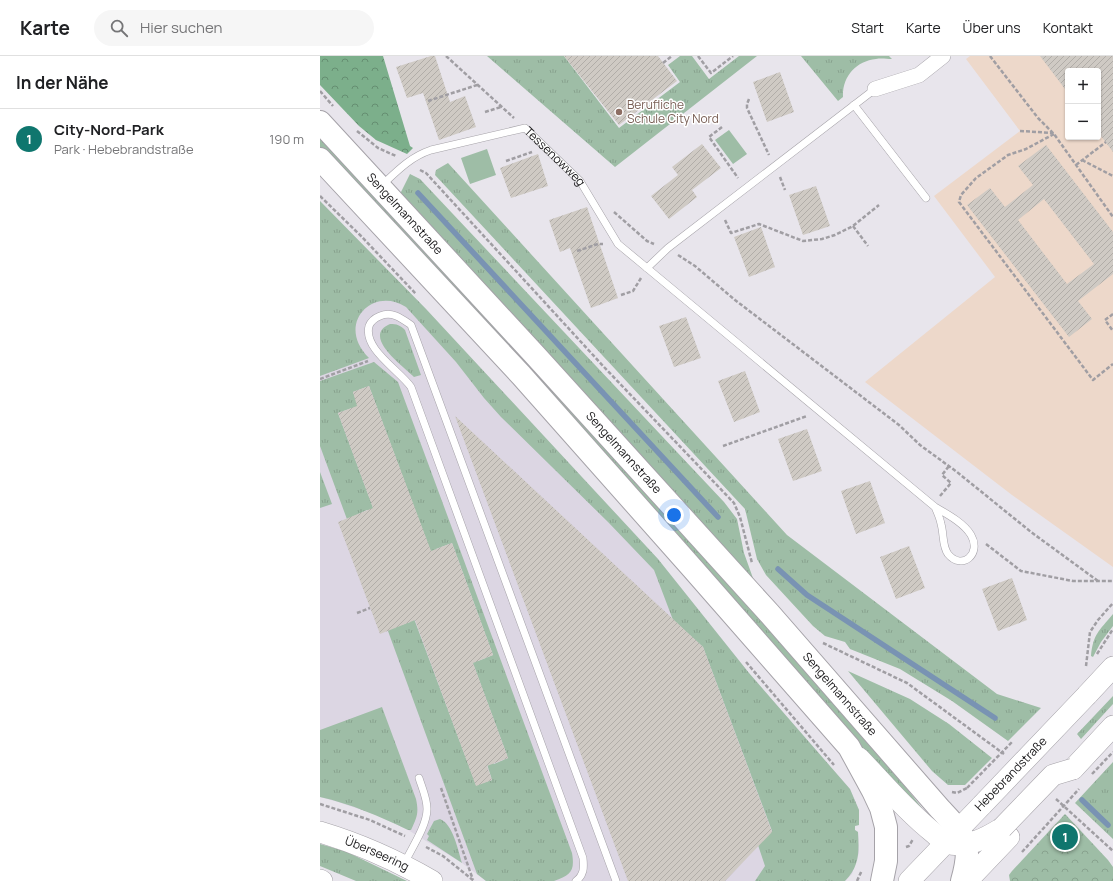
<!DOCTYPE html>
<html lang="de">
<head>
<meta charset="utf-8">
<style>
	body { margin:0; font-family:Manrope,sans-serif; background:#f6f6f6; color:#202124 }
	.controls { position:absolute; right:12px; top:12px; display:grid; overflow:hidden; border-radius:4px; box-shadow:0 1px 3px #0004 }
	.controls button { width:36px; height:36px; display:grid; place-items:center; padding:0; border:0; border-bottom:1px solid #e0e0e0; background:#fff; color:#202124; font:20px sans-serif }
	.you { position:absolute; left:354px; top:459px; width:14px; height:14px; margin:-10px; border:3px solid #fff; border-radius:50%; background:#1a73e8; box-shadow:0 0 0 6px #1a73e833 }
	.badge { display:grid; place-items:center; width:26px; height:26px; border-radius:50%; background:#0f766e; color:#fff; font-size:13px; font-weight:700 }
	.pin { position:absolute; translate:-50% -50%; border:2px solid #fff; box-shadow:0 1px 4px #0006 }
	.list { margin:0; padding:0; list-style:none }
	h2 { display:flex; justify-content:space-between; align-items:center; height:52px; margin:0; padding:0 16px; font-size:17px }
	h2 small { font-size:13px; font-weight:400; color:#757577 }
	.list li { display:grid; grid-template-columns:26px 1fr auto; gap:12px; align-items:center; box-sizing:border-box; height:60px; padding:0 16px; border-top:1px solid #e0e0e0 }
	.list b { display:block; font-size:15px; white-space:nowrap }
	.list p { margin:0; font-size:13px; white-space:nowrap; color:#757577 }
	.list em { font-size:13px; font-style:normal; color:#757577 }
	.icon { flex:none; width:22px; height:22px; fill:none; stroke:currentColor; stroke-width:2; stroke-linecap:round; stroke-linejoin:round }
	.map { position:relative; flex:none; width:793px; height:825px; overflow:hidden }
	header { display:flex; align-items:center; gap:24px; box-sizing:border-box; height:56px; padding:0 20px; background:#fff; border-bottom:1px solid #e0e0e0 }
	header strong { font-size:19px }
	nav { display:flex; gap:22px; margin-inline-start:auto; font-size:14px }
	.search { width:280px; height:36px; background:#f6f6f6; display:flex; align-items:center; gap:10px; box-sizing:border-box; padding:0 14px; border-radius:22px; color:#757577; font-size:15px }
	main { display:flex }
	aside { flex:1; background:#fff }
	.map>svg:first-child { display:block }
	.built { fill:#dcd6e3 }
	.education { fill:#edd8ca; fill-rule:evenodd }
	.grass { fill:url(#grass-tufts) }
	.forest { fill:url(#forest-crowns) }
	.park { fill:url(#park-crowns) }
	.pitch { fill:#9ebda6 }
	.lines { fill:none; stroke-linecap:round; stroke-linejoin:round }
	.stream { stroke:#7993b3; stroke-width:5.5 }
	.building { fill:url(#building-hatch); fill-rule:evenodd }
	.lane-casing { stroke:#a5a2a8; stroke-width:8 }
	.street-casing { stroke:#a5a2a8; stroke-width:16 }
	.secondary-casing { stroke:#a5a2a8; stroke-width:22 }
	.primary-casing { stroke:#a5a2a8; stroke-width:24 }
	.path { stroke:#a09ea3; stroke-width:2.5; stroke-dasharray:4 2; stroke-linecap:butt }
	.lane { stroke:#fff; stroke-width:7 }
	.street { stroke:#fff; stroke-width:15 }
	.secondary { stroke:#fff; stroke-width:21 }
	.primary { stroke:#fff; stroke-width:22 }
	.secondary-bridge-casing { stroke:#a5a2a8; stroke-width:22; stroke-linecap:butt }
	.path-bridge { stroke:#a09ea3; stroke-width:2.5; stroke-dasharray:4 2; stroke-linecap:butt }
	.secondary-bridge { stroke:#fff; stroke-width:21 }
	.education-dot { fill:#8d6e63; stroke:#fff; stroke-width:1.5 }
	.labels { text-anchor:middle; stroke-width:3; stroke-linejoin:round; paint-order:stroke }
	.education-label { font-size:12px; fill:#785e54; stroke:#fff; text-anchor:start }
	.street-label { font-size:12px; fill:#1a191b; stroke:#fff }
</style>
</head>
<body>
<header>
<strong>Karte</strong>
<div class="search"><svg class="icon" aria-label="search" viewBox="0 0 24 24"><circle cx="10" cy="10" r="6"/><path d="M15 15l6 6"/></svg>Hier suchen</div>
<nav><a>Start</a><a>Karte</a><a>Über uns</a><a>Kontakt</a></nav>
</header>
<main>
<aside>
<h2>In der Nähe<small></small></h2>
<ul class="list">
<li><span class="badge">1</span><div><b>City-Nord-Park</b><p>Park · Hebebrandstraße</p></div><em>190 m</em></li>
</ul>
</aside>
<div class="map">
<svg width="793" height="825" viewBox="0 0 793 825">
	<defs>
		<pattern id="grass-tufts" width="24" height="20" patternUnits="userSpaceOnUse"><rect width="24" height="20" fill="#9ebda6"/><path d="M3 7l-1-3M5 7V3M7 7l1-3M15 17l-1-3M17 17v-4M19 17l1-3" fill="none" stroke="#88a28e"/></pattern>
		<pattern id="forest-crowns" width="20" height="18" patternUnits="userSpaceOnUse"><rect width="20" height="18" fill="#7caf8b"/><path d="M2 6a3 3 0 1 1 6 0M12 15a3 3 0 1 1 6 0" fill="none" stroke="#658e71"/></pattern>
		<pattern id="park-crowns" width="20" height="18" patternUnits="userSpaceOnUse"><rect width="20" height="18" fill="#9ebda6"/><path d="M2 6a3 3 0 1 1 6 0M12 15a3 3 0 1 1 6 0" fill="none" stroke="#88a28e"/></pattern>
		<pattern id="building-hatch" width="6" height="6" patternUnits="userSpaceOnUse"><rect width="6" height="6" fill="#cfcac4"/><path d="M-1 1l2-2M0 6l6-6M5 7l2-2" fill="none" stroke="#b1ada8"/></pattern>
	</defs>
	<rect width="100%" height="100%" fill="#e8e5ec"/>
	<!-- built -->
	<path class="built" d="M0,145L106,253L338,503L429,617L530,733L539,754V769L535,770V774L538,776L539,797L532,818L525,825H166L142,807L88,774L57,759L18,746L0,741Z"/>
	<!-- education -->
	<path class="education" d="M650,0H793V511L692,439L545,326L675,221L614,140L700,75L646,3ZM748,15H778V81H748Z"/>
	<!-- grass -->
	<path class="grass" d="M167,0H244L299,72L360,26L348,9L360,0H372L389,23L419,0H437L295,111Z
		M481,0H569L572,3C567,3 561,2 556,3C536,5 522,21 523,41L518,45Z
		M0,80L357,467L584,729L602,752V755L598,756L354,474L0,92Z
		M128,107L467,479L677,638L721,652L688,685L632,645L580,613L530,593L525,586L505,580L493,570L446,519L437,503L425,453L115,119L116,114Z
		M90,118L100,123L404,446L417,463L424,497L434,525L259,331L80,138Z
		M0,145L106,253L338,503L429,617L530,733L539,754V769L535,770V774L538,776C539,795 540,810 525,825H435L445,810L438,789L452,775L383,591L353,564L334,514L288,466L181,361L164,342L136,306L86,251C52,229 15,269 49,302L0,320Z
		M70,268C77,268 80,269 85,274L101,319L94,321C83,310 41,280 70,268Z
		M54,306L78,326L252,797C255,815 251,819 234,825H166L157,818L61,556L73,572L90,566L93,560L156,729L172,724L166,705L171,703L174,708L188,702L151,602L158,605L173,599L132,487L116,493L117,498L112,499L49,330L33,336L40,355L34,357L32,352L18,357L55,457L47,454L32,461L56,542L0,390V325Z
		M0,416L12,448L0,452Z
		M793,558V570L781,586L773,601L771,600C773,578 779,575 793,558Z
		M528,615L590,643L629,668L672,702L645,729H628L612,715Z
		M793,640V648L761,683L757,678Z
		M62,651L96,743C99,757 97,761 91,774H88C59,760 31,748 0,741V674Z
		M793,706V783L755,747Z
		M120,763C133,768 138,794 142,807L107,784L109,780L107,778L114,765Z
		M0,788L25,795L87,825H36L0,810Z"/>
	<!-- forest -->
	<path class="forest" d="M0,0H63L90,90L93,92L87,98L56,84L39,70L0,29Z"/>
	<!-- park -->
	<path class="park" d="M745,758L788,804L793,811V825H690L689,819L692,815Z"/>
	<!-- pitch -->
	<path class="pitch" d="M409,74L427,98L413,108L395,84Z
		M167,93L176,119L150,128L141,102Z"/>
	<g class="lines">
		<!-- stream -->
		<path class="stream" d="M98,137L398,461
			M458,513L487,539L675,662
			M762,744L788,769"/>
	</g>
	<!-- building -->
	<path class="building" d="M111,0H115L130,46L145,40L156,71L119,84L103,37L87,42L76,11Z
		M244,0H338L357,25L299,69Z
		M720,0H793V96L778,76V15H748V37Z
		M460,16L474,56L447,66L433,26Z
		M382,88L401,112L372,134L377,141L349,163L331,140L358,119L352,111Z
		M726,89L793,176V218L758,245L772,263L749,281L647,149L670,132L685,151L713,129L698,110ZM724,143L774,208L747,228L698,164Z
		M218,98L228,130L191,142L180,112Z
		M496,130L510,170L483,179L469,139Z
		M267,151L298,242L271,252L250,192L240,196L229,164Z
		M441,171L455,211L429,221L414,181Z
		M366,261L381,302L354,311L339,270Z
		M425,315L440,356L414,366L398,325Z
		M49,330L111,495L132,487L173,599L153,607L188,702L167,710L172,724L156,730L95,564L60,578L18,466L53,452L18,357L37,350L33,336Z
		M135,360L383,591L452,776L405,825H308Z
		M487,373L502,415L473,425L458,383Z
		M550,425L565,467L536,478L521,435Z
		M589,490L605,532L576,543L560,501Z
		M692,522L707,564L678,575L662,533Z"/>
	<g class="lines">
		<defs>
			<g id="lane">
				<path d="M555,33L348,192L327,212L615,451C617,456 620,462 621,468C624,478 622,490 628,498C642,515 662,498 651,479C644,467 627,458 615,451"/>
				<path d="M534,49L606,142"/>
				<path id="s1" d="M61,130C77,115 90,101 111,94L205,72L260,125L298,188L327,212"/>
				<path d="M84,808C91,793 107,770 107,753C107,742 102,732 99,722"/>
				<path d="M256,825C264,819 264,812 263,802L91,331C79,314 43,293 49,270C51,265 55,262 60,260C72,255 81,262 91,269L296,825"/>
			</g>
			<path id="street" d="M555,33L599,19L623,0"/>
			<g id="secondary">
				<path d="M767,639L793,611"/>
				<path d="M539,702C564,728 587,756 615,778C618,781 622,786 627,787C646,793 666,782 682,772"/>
				<path d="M753,713L793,670"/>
				<path id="s2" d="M0,776C40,788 76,804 112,825"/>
				<path d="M0,824L2,825"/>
				<path d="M589,825L662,749"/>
				<path d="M647,825L689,781"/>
			</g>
			<g id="primary">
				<path id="s3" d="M0,66L215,299L449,557L620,753C646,781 653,786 642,825"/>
				<path d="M0,103L201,319L373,513L529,691L553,735L561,752L566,771V805L562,825"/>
			</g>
		</defs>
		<!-- lane casing -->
		<use href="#lane" class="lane-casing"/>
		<!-- street casing -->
		<use href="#street" class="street-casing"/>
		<!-- secondary casing -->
		<use href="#secondary" class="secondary-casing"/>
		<!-- primary casing -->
		<use href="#primary" class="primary-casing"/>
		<!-- path -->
		<path class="path" d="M126,0L194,62
			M378,0L391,17L413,0
			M670,0L718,62L734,78L793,161
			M343,7L352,0
			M0,35L13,50
			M429,43L427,48V52L449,99
			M108,45L157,29
			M165,56L181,51
			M402,71L389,81L418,122
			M37,75L58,92L76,100
			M700,75L733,77
			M734,78L706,93L688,99L656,122L641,139L639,146L773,324L793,308
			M762,104L793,120
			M186,105L212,96
			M756,109L786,86
			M100,114L106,117L284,311L414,447L420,461L432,507
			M460,121L465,134
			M0,140L41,180L96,238
			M294,156L327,185L334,188
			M405,164L411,177L439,168L483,185L502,183L515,179L533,170L559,149
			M533,170L548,190
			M257,195L278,188H283
			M358,199L375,210L415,244L579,369L600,389L637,416L711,476L778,525
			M301,239L313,235L321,222
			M793,258L785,264L793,275
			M0,323L48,305
			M403,390L487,360
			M620,440L631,427L622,419L629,410
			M666,488L701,515L753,525H793
			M37,557L50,552
			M503,587L587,627L684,698
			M777,598L793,573
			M426,606L514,709
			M766,610L770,576L778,564L793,547
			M121,732L153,824
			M632,736L637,737L647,732
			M736,743L793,795
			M0,748L50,764L85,780
			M106,791L123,800L154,825
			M586,791L589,790L593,783
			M537,825L542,814"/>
		<!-- lane -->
		<use href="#lane" class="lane"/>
		<!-- street -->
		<use href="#street" class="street"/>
		<!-- secondary -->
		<use href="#secondary" class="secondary"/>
		<!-- primary -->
		<use href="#primary" class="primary"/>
		<defs>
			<path id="secondary-bridge" d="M662,749L767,639
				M682,772L733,719L753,713"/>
		</defs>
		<!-- secondary-bridge casing -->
		<use href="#secondary-bridge" class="secondary-bridge-casing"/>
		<!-- path-bridge -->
		<path class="path-bridge" d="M772,718L793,696
			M647,732L692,686
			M702,796L759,733"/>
		<!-- secondary-bridge -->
		<use href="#secondary-bridge" class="secondary-bridge"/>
	</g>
	<!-- markers -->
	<circle class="education-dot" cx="299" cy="56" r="4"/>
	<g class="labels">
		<!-- education labels -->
		<g class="education-label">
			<text x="307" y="53">Berufliche<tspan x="307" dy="14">Schule City Nord</tspan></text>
		</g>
		<!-- street labels -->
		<g class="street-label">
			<text dy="4" stroke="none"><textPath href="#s1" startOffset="200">Tessenowweg</textPath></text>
			<text dy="4" stroke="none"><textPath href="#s3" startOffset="125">Sengelmannstraße</textPath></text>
			<text dy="4" stroke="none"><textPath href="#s3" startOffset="449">Sengelmannstraße</textPath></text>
			<text dy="4" stroke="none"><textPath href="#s3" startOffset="773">Sengelmannstraße</textPath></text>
			<text transform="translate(691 718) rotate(-46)" y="4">Hebebrandstraße</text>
			<text dy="4" stroke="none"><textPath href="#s2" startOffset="61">Überseering</textPath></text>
		</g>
	</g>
</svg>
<div class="controls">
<button>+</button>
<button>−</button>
</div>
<div class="you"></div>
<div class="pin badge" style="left:745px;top:781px">1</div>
</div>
</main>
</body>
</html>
